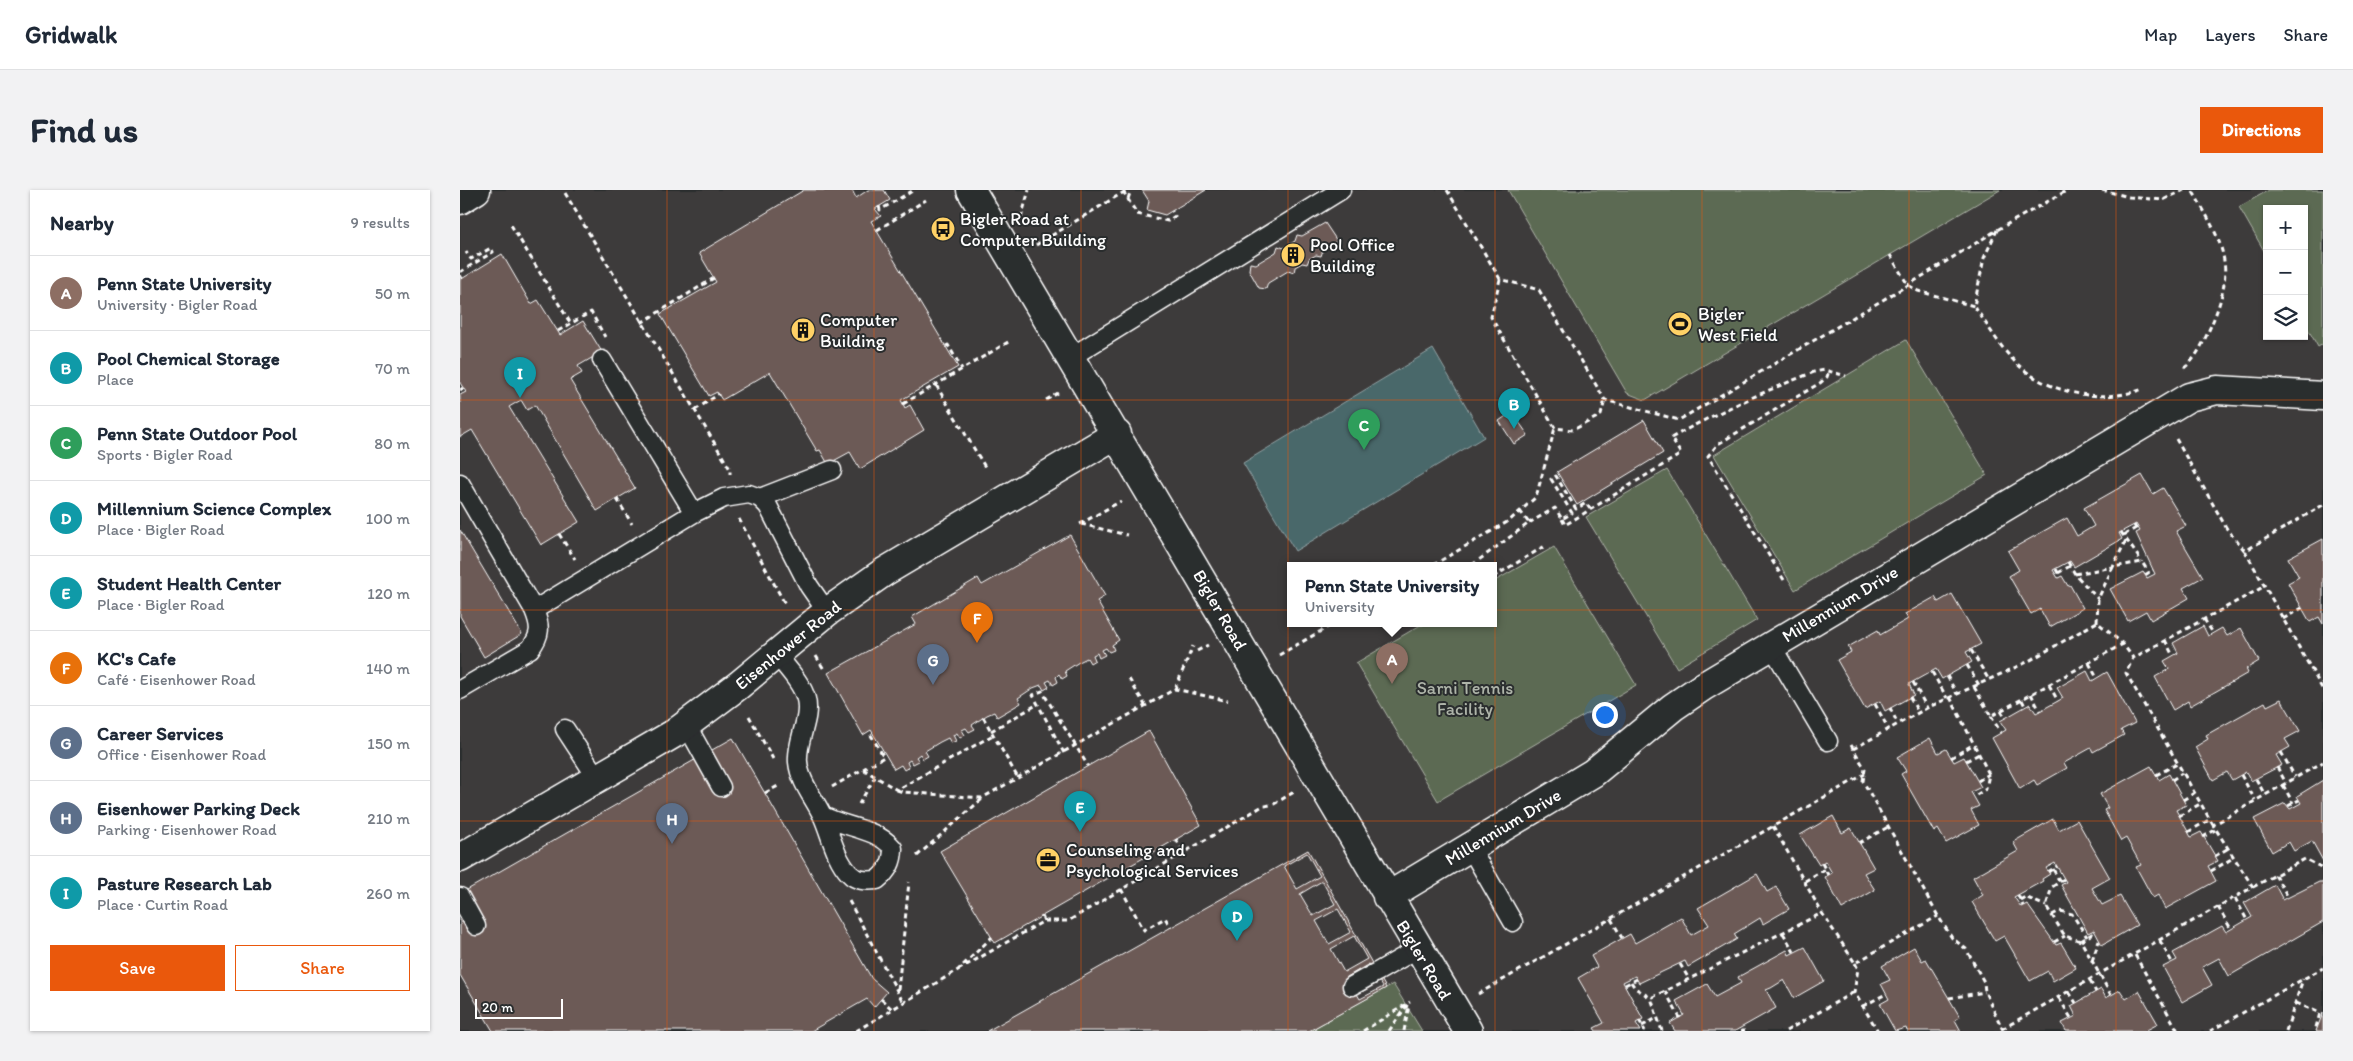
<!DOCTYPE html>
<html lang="en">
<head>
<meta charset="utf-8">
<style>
	body { margin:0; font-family:Itim,sans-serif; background:#f2f2f3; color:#1f2937 }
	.controls { position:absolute; right:15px; top:15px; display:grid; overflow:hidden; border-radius:0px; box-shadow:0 1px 4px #0004 }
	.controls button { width:45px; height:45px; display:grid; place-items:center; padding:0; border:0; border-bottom:1px solid #e0e1e3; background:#fff; color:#1f2937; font:25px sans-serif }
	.scale { position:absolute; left:15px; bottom:12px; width:88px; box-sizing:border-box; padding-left:5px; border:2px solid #fff; border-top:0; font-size:14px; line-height:18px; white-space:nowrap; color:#fff; -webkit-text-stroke:4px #2a2d2e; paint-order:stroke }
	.you { position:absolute; left:1144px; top:524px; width:18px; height:18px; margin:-12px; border:4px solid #fff; border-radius:50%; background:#1a73e8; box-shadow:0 0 0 8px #1a73e833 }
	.badge { display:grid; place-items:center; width:32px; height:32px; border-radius:50%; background:#ea580c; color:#fff; font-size:16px; font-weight:700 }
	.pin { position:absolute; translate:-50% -41px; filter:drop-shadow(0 1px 2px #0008) }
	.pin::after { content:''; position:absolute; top:26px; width:18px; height:15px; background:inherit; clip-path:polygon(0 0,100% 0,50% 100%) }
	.popup { position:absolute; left:827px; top:372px; width:210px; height:65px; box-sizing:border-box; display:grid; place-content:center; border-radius:0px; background:#fff; filter:drop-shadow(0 1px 4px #0005); font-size:16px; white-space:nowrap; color:#747a83 }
	.popup b { font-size:19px; color:#1f2937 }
	.popup::after { content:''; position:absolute; left:50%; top:100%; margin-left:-10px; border:10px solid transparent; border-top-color:#fff }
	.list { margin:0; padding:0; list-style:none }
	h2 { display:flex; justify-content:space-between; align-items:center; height:65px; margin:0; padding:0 20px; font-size:21px }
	h2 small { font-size:16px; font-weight:400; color:#747a83 }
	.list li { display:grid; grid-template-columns:32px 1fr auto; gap:15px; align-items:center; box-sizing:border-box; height:75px; padding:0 20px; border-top:1px solid #e0e1e3 }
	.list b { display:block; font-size:19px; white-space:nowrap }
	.list p { margin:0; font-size:16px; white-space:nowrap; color:#747a83 }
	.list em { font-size:16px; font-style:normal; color:#747a83 }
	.actions { display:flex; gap:10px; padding:15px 20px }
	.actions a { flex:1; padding:11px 0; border:1px solid #ea580c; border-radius:0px; text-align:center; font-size:18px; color:#ea580c }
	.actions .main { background:#ea580c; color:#fff }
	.icon { flex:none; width:28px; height:28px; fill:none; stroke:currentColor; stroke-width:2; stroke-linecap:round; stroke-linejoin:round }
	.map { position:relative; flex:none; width:1863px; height:841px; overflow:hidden; border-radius:0px }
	header { display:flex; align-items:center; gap:30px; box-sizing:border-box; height:70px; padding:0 25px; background:#fff; border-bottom:1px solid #e0e1e3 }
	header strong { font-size:24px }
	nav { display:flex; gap:28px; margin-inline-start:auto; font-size:18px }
	.intro { display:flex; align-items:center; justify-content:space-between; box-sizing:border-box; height:120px; padding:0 30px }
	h1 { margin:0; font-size:35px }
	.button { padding:12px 22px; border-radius:0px; background:#ea580c; color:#fff; font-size:18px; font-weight:700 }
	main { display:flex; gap:30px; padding:0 30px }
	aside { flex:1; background:#fff; border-radius:0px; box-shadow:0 1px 4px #0004 }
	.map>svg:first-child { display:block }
	.built { fill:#3e3a3a; fill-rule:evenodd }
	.green { fill:#5c6a53; stroke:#aeb4a9 }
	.water { fill:#4a686b; stroke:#92a4a6 }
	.building { fill:#6c5a56; stroke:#fff; fill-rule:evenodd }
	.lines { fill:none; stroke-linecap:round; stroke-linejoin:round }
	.service-casing { stroke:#fff; stroke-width:21 }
	.minor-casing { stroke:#fff; stroke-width:31 }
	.path { stroke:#fff; stroke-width:3; stroke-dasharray:5 4; stroke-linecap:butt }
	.service { stroke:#2a2d2e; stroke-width:18 }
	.minor { stroke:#2a2d2e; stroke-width:28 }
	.grid { fill:none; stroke:#e8590c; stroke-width:1; stroke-opacity:0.55 }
	.labels { text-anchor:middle; stroke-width:4; stroke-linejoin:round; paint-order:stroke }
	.poi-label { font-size:18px; fill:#fff; stroke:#2a2d2e; text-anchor:start }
	.street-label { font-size:18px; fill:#fff; stroke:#2a2d2e }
	.park-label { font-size:18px; fill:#aeb4a9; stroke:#2a2d2e }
</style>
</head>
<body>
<header>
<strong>Gridwalk</strong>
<nav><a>Map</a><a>Layers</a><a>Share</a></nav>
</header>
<div class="intro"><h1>Find us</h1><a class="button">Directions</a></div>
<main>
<aside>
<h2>Nearby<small>9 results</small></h2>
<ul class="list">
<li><span class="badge" style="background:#8d6e63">A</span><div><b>Penn State University</b><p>University · Bigler Road</p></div><em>50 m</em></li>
<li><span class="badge" style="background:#0f9aa8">B</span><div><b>Pool Chemical Storage</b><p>Place</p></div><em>70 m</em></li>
<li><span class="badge" style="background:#2e9e5b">C</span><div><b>Penn State Outdoor Pool</b><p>Sports · Bigler Road</p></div><em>80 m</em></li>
<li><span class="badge" style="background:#0f9aa8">D</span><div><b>Millennium Science Complex</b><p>Place · Bigler Road</p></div><em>100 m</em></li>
<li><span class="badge" style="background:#0f9aa8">E</span><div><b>Student Health Center</b><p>Place · Bigler Road</p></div><em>120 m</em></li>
<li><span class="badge" style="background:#e8710a">F</span><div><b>KC's Cafe</b><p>Café · Eisenhower Road</p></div><em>140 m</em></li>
<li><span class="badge" style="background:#5c6f8a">G</span><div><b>Career Services</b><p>Office · Eisenhower Road</p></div><em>150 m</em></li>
<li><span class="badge" style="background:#5c6f8a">H</span><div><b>Eisenhower Parking Deck</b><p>Parking · Eisenhower Road</p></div><em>210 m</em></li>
<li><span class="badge" style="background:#0f9aa8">I</span><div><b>Pasture Research Lab</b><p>Place · Curtin Road</p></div><em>260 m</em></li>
</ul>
<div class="actions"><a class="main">Save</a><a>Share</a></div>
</aside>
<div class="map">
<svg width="1863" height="841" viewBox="0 0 1863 841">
	<rect width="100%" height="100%" fill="#2a2d2e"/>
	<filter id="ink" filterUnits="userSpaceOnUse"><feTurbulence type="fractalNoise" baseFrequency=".02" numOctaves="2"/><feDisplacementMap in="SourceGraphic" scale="10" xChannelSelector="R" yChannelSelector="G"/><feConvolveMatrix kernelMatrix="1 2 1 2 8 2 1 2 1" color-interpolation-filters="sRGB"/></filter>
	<g filter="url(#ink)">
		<!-- built -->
		<path class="built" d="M0,0H1863V841H0ZM1807,19H1844V146H1807ZM831,375H1033V433H831Z"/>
		<!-- green -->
		<path class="green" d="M1048,0H1540L1185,210L1167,203Z
			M1809,0H1863V154L1858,157L1844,132V19H1807V66L1779,17Z
			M1446,150L1527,285L1335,400L1254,265Z
			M1207,280L1297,430L1217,478L1126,327Z
			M1094,357L1176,495L978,611L896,473L964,433H1033V392Z
			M933,794L962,841H849Z"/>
		<!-- water -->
		<path class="water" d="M973,159L1024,247L835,361L783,273Z"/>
		<!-- building -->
		<path class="building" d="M344,0H392L396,8L408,0H424L430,10L415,19L421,26L411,31L498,177L441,210L445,218L450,215L464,240L400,279L390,262L368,274L360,260L357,261L310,182L262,210L257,202L249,206L200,124L256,92L239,63Z
			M682,0H746L705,25L687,20L689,11Z
			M865,33L877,51L863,60L861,66L856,65L849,69L847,74L842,73L835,77L834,83L828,81L808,93L806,99L799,98L789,80L790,73L796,74L816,62L818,56L824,58L835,51L837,45L842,46Z
			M42,64L71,114L78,110L100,145L123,131L142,162L118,176L122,183L110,190L175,298L137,321L75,215L67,220L61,210L49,217L119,332L81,355L12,240L0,247V205L6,202L0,193V90Z
			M1052,222L1068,245L1054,254L1039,231Z
			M1184,230L1203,263L1117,315L1097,282Z
			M1682,285L1693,304L1703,298L1726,336L1716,341L1743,387L1723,398L1729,408L1691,430L1686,421L1668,431L1650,399L1683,382L1687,388L1695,384L1676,343L1680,341L1676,334L1659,343L1662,349L1614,377L1610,371L1593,380L1598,388L1602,386L1608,396L1610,395L1623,418L1590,437L1580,419L1571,424L1549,386L1559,380L1548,361L1607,328L1617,346L1634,336L1624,318Z
			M0,340L62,444L24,467L0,426Z
			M610,345L645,406L637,411L659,450L652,455L654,460L649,462L646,458L642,460L645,465L639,468L637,463L633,465L635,470L630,473L627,468L619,472L605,481L607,486L602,489L599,484L596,487L598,492L593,495L590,490L586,492L589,497L584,500L581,495L573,498L558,508L561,513L537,527L534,522L527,525L512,535L515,539L509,542L506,538L502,540L505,545L500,548L497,543L493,545L496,551L491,553L488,548L480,552L465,561L468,566L463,569L460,564L456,567L459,571L453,574L450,570L447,572L449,577L444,580L441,575L434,579L411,540L403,545L368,483L456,434L452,427L518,388L522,395Z
			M1863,349V434L1859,427L1850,432L1828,393L1839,387L1828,368Z
			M1492,404L1521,454L1506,462L1512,472L1482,489L1476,479L1449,494L1454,505L1425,521L1420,511L1405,519L1377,470L1391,462L1388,457L1418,440L1420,445L1448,429L1445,424L1475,407L1478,412Z
			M1743,436L1748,446L1762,438L1767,446L1781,438L1799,471L1786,479L1788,483L1730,516L1728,511L1713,520L1695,487L1709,479L1704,471L1718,463L1713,453Z
			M1627,481L1632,491L1647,482L1675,533L1661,540L1664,545L1633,562L1631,558L1604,573L1607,578L1577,595L1574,590L1560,599L1532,548L1546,540L1540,531L1570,514L1576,523L1598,511L1603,508L1597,498Z
			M1821,509L1840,541L1825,549L1830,557L1816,565L1822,575L1791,591L1786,582L1772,590L1767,582L1753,590L1735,557L1748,549L1746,545L1805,512L1807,516Z
			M689,541L741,635L535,753L480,661Z
			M273,548L412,789L427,802L414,817L407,809L351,841H33L0,785V704Z
			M1470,548L1478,563L1486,559L1494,572L1504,567L1521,597L1511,602L1519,616L1511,620L1519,635L1486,653L1478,639L1474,642L1441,584L1446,581L1437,567Z
			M1691,576L1699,590L1709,584L1726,615L1716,620L1731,647L1741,642L1758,671L1748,676L1756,691L1705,719L1698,705L1693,708L1676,677L1681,675L1666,648L1661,651L1644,620L1648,618L1640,604Z
			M1863,590V671L1852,651L1834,661L1829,652L1812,662L1794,629L1825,613L1830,619L1841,613L1837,606Z
			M1373,626L1382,643L1391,638L1414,678L1404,683L1415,700L1382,719L1365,687L1372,683L1365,671L1359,675L1340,645Z
			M1593,629L1599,640L1617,630L1650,688L1632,698L1642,715L1660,706L1677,735L1642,755L1634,740L1628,743L1601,695L1606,692L1595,673L1586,678L1590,684L1582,689L1583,691L1554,707L1561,717L1567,714L1596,755L1601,753L1616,778L1593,791L1588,781L1570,791L1544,746L1535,751L1512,712L1523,705L1513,687L1558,661L1553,652Z
			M848,660L926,798L849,841H527ZM847,663L860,686L837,699L824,676ZM862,691L875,714L853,726L840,704ZM878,719L891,742L869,754L856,731ZM894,746L907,769L884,782L871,759ZM909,774L923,797L900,809L887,787Z
			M1297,684L1307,702L1316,697L1329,719L1303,734L1300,728L1274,744L1277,749L1228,777L1225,771L1179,793L1175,786L1163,792L1183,829L1176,833L1181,841H1136L1134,838L1144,833L1118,788L1137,777L1131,766L1170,744L1175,753L1221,727L1231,745L1249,735L1238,718Z
			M1859,692H1863V732L1769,786L1759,768L1746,775L1742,777L1752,795L1722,812L1703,777L1717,770L1713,763L1762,736L1766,742L1792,727L1784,713L1815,695L1823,710Z
			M1345,757L1364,791L1334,808L1324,790L1311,798L1306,800L1316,818L1275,841H1215L1210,833L1224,825L1216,811L1247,794L1255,807L1281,793L1278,787L1327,760L1329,765Z
			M1454,757L1462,771L1466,769L1500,827L1495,830L1501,841H1447L1446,838L1435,841L1434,839L1420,814L1429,809L1421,794L1430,790L1422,776Z
			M1641,799L1646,808L1660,800L1666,809L1679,801L1698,834L1685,841H1606L1602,833L1616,826L1611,816Z
			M1863,823V841H1856Z"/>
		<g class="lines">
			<defs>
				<path id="service" d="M611,167L881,0
					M142,170L234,323
					M0,293L74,420L234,323L264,308L289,304L300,308L308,316L349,396L367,422
					M300,308L372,280
					M1311,455L1368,551
					M316,464C326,477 342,493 346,509C351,529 336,551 338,572C340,593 355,609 363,627C371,645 375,668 389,683C396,691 406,691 417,690C428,681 433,672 433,658C416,638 386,638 363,626
					M0,500L70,459C81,445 81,437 74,420
					M226,534L261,597
					M105,539L137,588
					M1010,657L1053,732
					M0,707L16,736
					M917,782L957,759
					M892,796L915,783"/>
				<path id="minor" d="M511,0L1008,841
					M0,10L16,0
					M0,668L215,543L279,495L367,422L424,382L657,244
					M927,707L1133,583L1213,517L1244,496L1729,207L1757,200L1863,206"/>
			</defs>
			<!-- service casing -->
			<use href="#service" class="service-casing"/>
			<!-- minor casing -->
			<use href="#minor" class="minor-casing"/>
			<!-- path -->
			<path class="path" d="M987,0L1040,89L1079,100L1145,210L1219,230L1448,95L1537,40L1608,0
				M1642,0L1669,7L1703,10L1724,0
				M663,1L677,24L708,31L715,26L712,21
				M105,3L270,279V284
				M668,9L671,0
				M419,16L420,20L454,0
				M561,28L569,0
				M51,35L111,134
				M417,40L466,10
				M1537,40L1524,68L1514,116C1529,137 1543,163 1563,179C1594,205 1645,213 1683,199
				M576,55L664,2
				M1430,65L1448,95L1458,101L1514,116
				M0,82L33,62L31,58L11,69L6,62
				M0,85L2,89
				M1040,89L1031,127L1095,238L1113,240L1141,225L1145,210
				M181,133L254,88
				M98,141L131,122L145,147
				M486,156L488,155L502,179
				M1724,178C1736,169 1743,153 1749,140C1778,77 1764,55 1732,0
				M476,195L525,277
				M0,200L3,198
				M586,210L598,203
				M443,214L550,151
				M235,220L259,204
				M1716,249L1767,339L1785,361
				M157,309L172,334
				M1863,315L1785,361L1863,500
				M279,329L325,414
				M1102,329L1105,335L1221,264L1211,248C1257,222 1305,201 1354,182L1365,180L1386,186
				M1069,333L1095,318L1102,329L1112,323L1091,289L1096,286L1116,319L1126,313L1130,319
				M620,334L661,311
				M621,334L667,345
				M1674,335L1678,342
				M1661,342L1682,372
				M99,344L115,369
				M1664,345L1676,338
				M1608,372L1615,384L1638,409
				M973,375L1049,331L1076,307L1095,238
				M1012,375L1069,333L1060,321
				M1596,379L1600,387
				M1598,383L1610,376
				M1615,384L1653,377L1666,350
				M1685,385L1693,380
				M1033,387L1085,356
				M1324,390L1248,266L1258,254L1360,193L1367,187L1369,181
				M1744,429L1753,443
				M1823,429L1842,418
				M1637,432L1638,409L1653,377L1682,372L1689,383
				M961,435L962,433
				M1705,450L1713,466
				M1511,460L1529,490
				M737,461L748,455
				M819,465L875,433
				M356,466L365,481
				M1629,473L1637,488
				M1507,475L1519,495
				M1472,482L1487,508
				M1487,486L1497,504
				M669,489L685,515
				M1453,492L1467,518
				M1589,495L1598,511
				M1514,497L1531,526L1663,454
				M715,499L733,456
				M1571,504L1580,521
				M1450,507L1458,522
				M1490,507L1529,584L1526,599L1513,607
				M1562,510L1565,516
				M1415,514L1429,540
				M1430,518L1438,534
				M1541,521L1545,527
				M289,526L313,569
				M1531,526L1541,543
				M523,527L558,588
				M531,541L578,514
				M1391,555L1405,579L1403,591L1478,726L1492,748L1506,759L1524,792L1525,802L1543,840
				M1393,559L1467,518L1567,472L1637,432L1663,454L1673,468
				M1821,562L1835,587
				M604,563L573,505L582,501L628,576
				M1491,568L1514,554
				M1506,571L1519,564
				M1817,577L1826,593
				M403,579L437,600L533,545
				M1696,585L1717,574
				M1781,585L1795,610
				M1796,589L1805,605
				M1712,590L1722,583
				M1518,591L1529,584
				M1823,595L1833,613
				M372,597L424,567L409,542
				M437,600L443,602L522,608L715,499L768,511
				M305,603L320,595
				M1723,610L1734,603
				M399,614L415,587
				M1828,616L1839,610
				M1719,626L1740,614
				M1753,635L1666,483L1673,468L1805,396
				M1313,636L1362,723L1395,773L1478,726
				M1728,642L1749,630
				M1743,647L1755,640
				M716,649L723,662
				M1399,653L1428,637
				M457,666L522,609
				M1755,666L1767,659
				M1362,673L1368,685
				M1593,679L1600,692
				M1751,681L1773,668
				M1588,682L1597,676
				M1815,685L1828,707
				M1604,689L1592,697L1586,716L1605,746L1621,751L1651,805
				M1345,691L1365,679
				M1793,697L1845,669L1863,678
				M661,699L684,740L705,728L711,737
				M1558,705L1563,716
				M1775,708L1787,730
				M1560,710L1565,707L1586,716
				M389,711L443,812
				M1758,717L1771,739
				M1592,725L1600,721L1612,724L1627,747
				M582,726L584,731
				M1151,729L1162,748
				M1323,743L1334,762
				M1621,751L1635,742
				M1700,751L1712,772
				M1594,752L1605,746
				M1675,765L1718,841
				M1632,771L1639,751
				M1395,773L1398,779L1394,802L1418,841
				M1220,774L1229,789
				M498,780L584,731H608L801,617L814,614L834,602
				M1630,791L1636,802
				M1171,792L1175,798L1191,808
				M1165,795L1177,789
				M438,800L449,692
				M1205,801L1220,828
				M1609,802L1616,813
				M1018,804L1405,584
				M1489,808L1525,802
				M1599,808L1611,828
				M421,809L432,819
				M1836,813L1860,823L1855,841
				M1403,816L1426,804
				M1179,830L1185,841
				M1182,836L1197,828
				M1542,839L1793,697L1753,635L1863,572
				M396,841L498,780L532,747
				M854,841H856
				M903,841L950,812
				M929,841L948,814
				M944,841L949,815
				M1202,841L1191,808L1362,723
				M1281,841H1285
				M1326,841L1394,802
				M1750,841L1863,778
				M1826,841L1843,789"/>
			<!-- service -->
			<use href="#service" class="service"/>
			<!-- minor -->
			<use href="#minor" class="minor"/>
		</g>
	</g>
	<!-- grid -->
	<path class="grid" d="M207,0V841M414,0V841M621,0V841M828,0V841M1035,0V841M1242,0V841M1449,0V841M1656,0V841M0,210H1863M0,420H1863M0,631H1863"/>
	<!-- icons -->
	<defs>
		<symbol id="bus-disc" viewBox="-11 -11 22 22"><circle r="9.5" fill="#ffd166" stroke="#2a2d2e"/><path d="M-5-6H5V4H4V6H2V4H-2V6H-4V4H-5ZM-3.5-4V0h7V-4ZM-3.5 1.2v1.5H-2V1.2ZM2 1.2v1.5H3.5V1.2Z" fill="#111"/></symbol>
		<symbol id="building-disc" viewBox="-11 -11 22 22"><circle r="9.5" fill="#ffd166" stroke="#2a2d2e"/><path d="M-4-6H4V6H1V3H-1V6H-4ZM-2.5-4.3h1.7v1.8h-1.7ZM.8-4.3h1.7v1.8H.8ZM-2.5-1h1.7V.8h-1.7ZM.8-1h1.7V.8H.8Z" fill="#111"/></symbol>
		<symbol id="stadium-disc" viewBox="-11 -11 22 22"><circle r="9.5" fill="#ffd166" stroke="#2a2d2e"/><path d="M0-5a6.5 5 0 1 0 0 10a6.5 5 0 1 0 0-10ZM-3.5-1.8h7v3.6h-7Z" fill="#111"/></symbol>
		<symbol id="office-disc" viewBox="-11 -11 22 22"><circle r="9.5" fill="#ffd166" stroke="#2a2d2e"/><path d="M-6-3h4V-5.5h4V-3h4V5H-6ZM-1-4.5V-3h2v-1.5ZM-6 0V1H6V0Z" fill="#111"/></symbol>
	</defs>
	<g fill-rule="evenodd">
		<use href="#bus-disc" x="469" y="25" width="28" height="28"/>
		<use href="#building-disc" x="819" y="51" width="28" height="28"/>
		<use href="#stadium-disc" x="1206" y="120" width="28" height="28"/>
		<use href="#building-disc" x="329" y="126" width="28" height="28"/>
		<use href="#office-disc" x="574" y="656" width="28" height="28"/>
	</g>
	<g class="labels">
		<!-- poi labels -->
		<g class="poi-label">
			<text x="500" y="35">Bigler Road at<tspan x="500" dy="21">Computer Building</tspan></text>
			<text x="850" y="61">Pool Office<tspan x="850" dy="21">Building</tspan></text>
			<text x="1238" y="130">Bigler<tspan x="1238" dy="21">West Field</tspan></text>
			<text x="360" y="136">Computer<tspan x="360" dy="21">Building</tspan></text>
			<text x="606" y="666">Counseling and<tspan x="606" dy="21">Psychological Services</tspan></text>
		</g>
		<!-- street labels -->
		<g class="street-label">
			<text transform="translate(1380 414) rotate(-31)" y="6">Millennium Drive</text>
			<text transform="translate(760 420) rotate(60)" y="6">Bigler Road</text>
			<text transform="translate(328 455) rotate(-39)" y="6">Eisenhower Road</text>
			<text transform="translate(1043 637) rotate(-31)" y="6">Millennium Drive</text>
			<text transform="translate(964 770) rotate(59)" y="6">Bigler Road</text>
		</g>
		<!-- park labels -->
		<g class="park-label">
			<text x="1005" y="504">Sarni Tennis<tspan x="1005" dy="21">Facility</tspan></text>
		</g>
	</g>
</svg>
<div class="controls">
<button>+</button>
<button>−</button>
<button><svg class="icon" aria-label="layers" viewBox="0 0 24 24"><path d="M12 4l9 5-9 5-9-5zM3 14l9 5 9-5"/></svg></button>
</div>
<div class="scale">20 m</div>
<div class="you"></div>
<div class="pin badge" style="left:932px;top:494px;background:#8d6e63">A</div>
<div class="popup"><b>Penn State University</b>University</div>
<div class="pin badge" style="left:1054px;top:239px;background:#0f9aa8">B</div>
<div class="pin badge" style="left:904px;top:260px;background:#2e9e5b">C</div>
<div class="pin badge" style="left:777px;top:751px;background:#0f9aa8">D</div>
<div class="pin badge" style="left:620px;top:642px;background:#0f9aa8">E</div>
<div class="pin badge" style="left:517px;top:453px;background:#e8710a">F</div>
<div class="pin badge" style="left:473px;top:495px;background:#5c6f8a">G</div>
<div class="pin badge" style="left:212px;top:654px;background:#5c6f8a">H</div>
<div class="pin badge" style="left:60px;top:208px;background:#0f9aa8">I</div>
</div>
</main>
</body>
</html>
